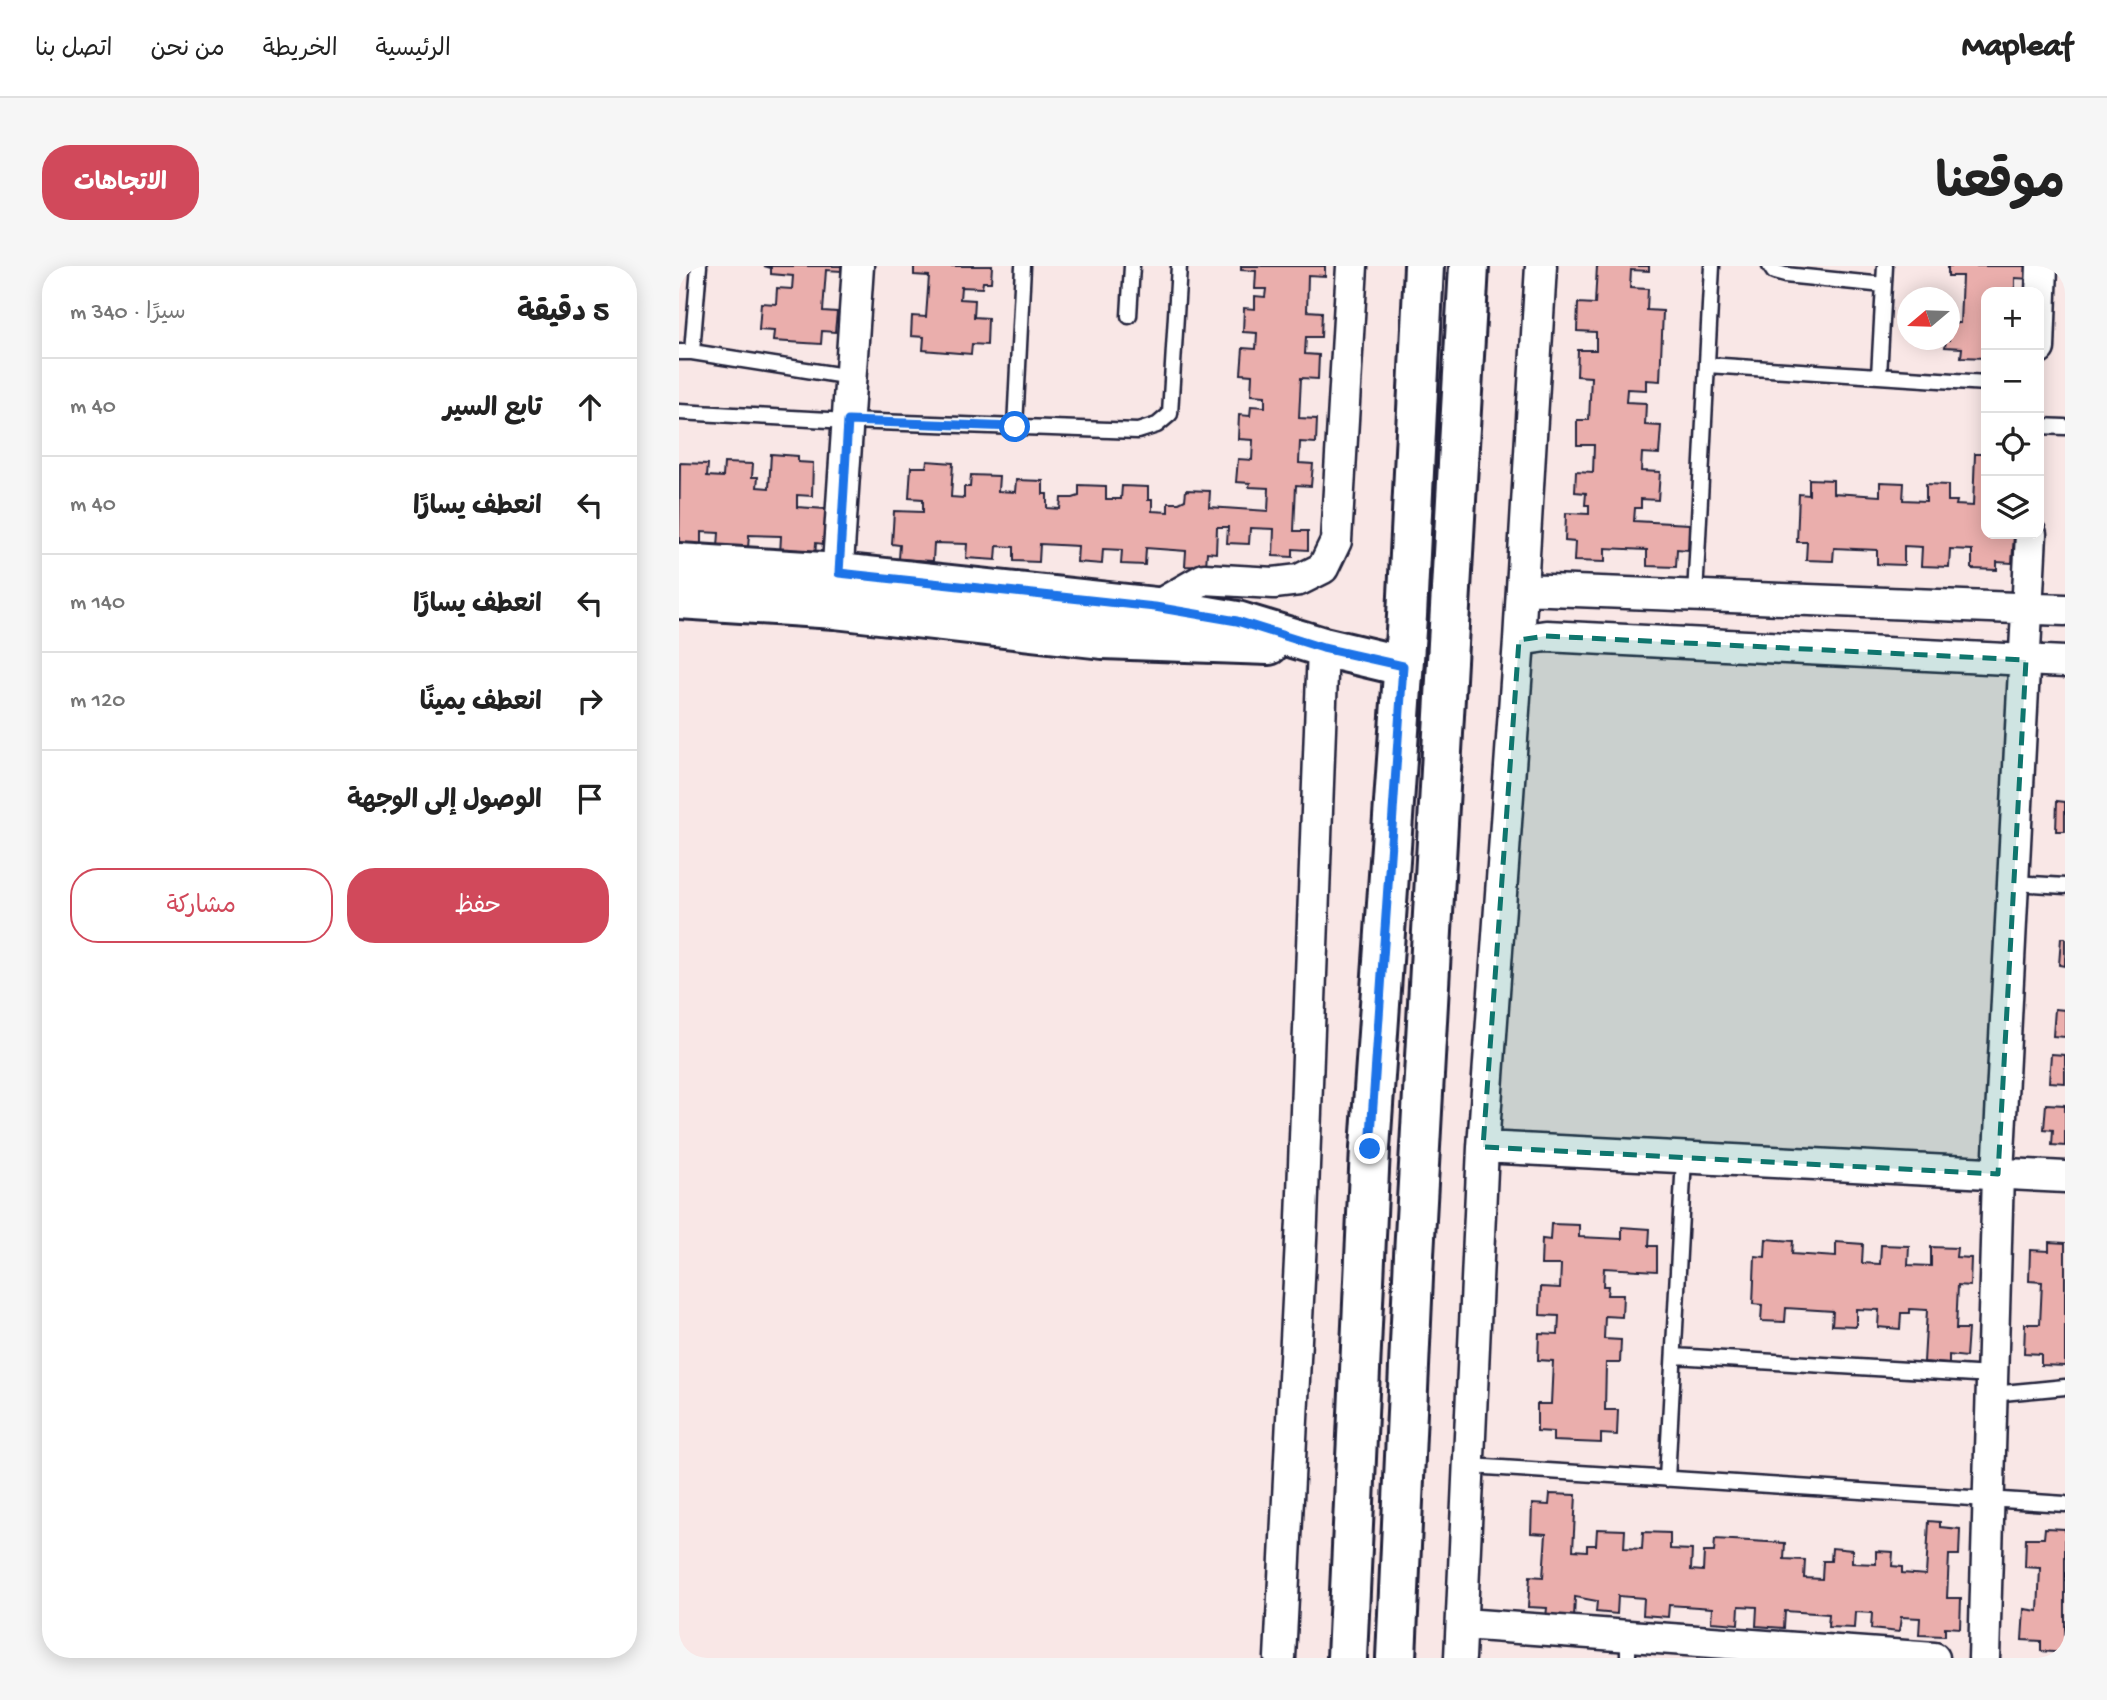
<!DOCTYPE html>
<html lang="ar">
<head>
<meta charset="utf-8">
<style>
	body { margin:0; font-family:"Gochi Hand","Playpen Sans Arabic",sans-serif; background:#f6f6f6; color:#222; direction:rtl }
	.controls { position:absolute; right:21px; top:21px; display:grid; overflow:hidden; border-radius:14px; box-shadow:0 4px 18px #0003 }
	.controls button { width:63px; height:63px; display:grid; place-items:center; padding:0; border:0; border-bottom:2px solid #e0e0e0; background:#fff; color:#222; font:35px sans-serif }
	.compass { position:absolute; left:1218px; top:21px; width:63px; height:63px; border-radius:50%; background:#fff; box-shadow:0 4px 18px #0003; rotate:251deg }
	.stop { position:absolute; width:21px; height:21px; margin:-16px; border:5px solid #1a73e8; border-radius:50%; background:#fff }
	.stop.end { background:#1a73e8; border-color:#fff; box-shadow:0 2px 7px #0008 }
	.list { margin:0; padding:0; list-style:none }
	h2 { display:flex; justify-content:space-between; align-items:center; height:91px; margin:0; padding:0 28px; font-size:30px }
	h2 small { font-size:23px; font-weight:400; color:#767676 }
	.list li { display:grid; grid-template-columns:46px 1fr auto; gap:21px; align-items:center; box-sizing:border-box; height:98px; padding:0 28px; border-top:2px solid #e0e0e0 }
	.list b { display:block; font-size:26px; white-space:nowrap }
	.list em { font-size:23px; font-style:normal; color:#767676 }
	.actions { display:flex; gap:14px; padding:21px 28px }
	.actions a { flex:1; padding:16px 0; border:2px solid #d1495b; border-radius:28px; text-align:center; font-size:24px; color:#d1495b }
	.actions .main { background:#d1495b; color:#fff }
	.icon { flex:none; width:38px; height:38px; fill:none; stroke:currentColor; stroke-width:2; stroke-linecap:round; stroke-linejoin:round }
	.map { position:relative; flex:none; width:1386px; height:1392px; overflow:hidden; direction:ltr; border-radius:28px }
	header { display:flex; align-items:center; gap:42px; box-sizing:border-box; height:98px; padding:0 35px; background:#fff; border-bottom:2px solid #e0e0e0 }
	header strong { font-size:33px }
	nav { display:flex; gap:38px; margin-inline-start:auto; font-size:24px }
	.intro { display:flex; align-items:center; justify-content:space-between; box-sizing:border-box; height:168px; padding:0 42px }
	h1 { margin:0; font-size:49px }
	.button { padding:18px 32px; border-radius:28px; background:#d1495b; color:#fff; font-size:24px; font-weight:700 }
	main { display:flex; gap:42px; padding:0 42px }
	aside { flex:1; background:#fff; border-radius:28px; box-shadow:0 4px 18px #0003 }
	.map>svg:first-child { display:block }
	.building { fill:#eaaeac; stroke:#22223b; stroke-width:2 }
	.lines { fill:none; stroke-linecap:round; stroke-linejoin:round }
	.lane-casing { stroke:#22223b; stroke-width:19 }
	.street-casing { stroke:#22223b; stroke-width:35 }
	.secondary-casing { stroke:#22223b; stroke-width:44 }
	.lane { stroke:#fff; stroke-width:14 }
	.street { stroke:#fff; stroke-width:30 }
	.secondary { stroke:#fff; stroke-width:38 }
	.route { stroke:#1a73e8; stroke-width:9 }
	.marked { fill:#0f766e; fill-opacity:0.2; stroke:#0f766e; stroke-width:5; stroke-dasharray:14 9; stroke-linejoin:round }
</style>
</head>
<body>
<header>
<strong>Mapleaf</strong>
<nav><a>الرئيسية</a><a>الخريطة</a><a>من نحن</a><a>اتصل بنا</a></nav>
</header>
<div class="intro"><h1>موقعنا</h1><a class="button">الاتجاهات</a></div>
<main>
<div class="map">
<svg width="1386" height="1392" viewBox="0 0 1386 1392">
	<rect width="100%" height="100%" fill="#f9e7e6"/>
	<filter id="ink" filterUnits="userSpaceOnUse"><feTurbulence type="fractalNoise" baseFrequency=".0143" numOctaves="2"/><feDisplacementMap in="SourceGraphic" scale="14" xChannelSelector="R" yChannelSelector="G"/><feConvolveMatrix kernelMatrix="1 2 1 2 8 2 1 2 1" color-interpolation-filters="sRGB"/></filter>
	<g filter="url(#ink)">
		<!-- building -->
		<path class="building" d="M85,0H162V5L147,4L144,45L158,46L156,66L143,65L142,78L94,75L95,65L80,64L82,37L97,38L98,22L113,23L114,10L92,8V2Z
			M235,0H313L312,16H304L303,22L282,21L281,33L296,34L295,51L309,52L308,79L293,78L292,88L244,84L245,71L232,70L233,50L247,51L250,10L235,9Z
			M562,0H646V10L629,9L628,45L643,46L642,71H627L626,88L640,89L639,113L622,112L620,152L638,153L637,177L621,176L620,197L634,198L632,220L617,219L615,265H629V284L614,283V291L594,290L595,263L571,262L570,278L548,277L549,261H538L537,287L528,286L527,301L506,300L507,285L467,282L466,299L442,298L443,284L424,283L423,298L398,296L399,280L361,278L360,296L335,295V281L318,280L317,294L287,292L288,278L255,277L254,295L220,293L221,279L213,278L215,245L244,246V233L230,232L232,201H247L248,195L274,197L272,231L285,232V221H291L292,209L320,210L319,225L336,226L337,214L364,215V228H368V242L381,243L382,232H394L400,230V219L427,220V233H442L443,220L469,221V234H473V245L489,246V237H500L506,234L507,224L531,225L530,241L589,245L590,222L570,221L571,217L557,216L559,193L573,194L574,174L559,173L560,149L571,150L572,140L586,141V130L572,129L573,109L562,108L564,82L577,83L578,67L564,66L565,42L576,43V30L586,31L587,23H576L577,5L562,4Z
			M918,0H970V5L952,4L951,22L969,23L968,44L984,45L981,115L967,114V124L948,123L947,136L967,137L966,159L982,160L980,188L963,187L962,205L981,206L979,234L962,233V242H956L955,255L1010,258L1009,284L998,283L997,301L968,300V284L926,282V296L895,295L896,276L886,275L887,247L910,248V239H906L907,227L896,226L897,205L914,206L915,179H898V154H910L912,111L898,110L899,84H917V66L898,65L899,37L916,38Z
			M1269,0H1351V13L1336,12V26H1307V92L1282,91L1283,82L1266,81L1267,74H1270V57H1281L1283,10H1269Z
			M92,188L119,190V196L134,197L133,230L118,229V241L147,243L145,278L137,277L136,292L101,289L102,270L70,269L69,282L39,281L40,267L22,266V280L0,278L1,197L29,198L28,210L44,211L45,197L74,198L73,211H79L78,221L90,222Z
			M1296,188H1307V268L1335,269L1333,297L1318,296V304L1293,303V284L1271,283L1270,301L1242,300L1243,281L1225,280V299L1198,298V284L1155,282L1154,295L1127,294L1128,276H1118L1120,228L1130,229V213L1154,214V227L1201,230V216L1225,217L1224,234L1247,235V218L1269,219V235H1278L1277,239L1294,240Z
			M1378,535L1386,536V565H1377Z
			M1382,672H1386V700L1380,699Z
			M1376,743L1386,744V771L1374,770Z
			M1372,788L1386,789V817L1370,816Z
			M1367,838L1386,839V880L1373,879L1374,864L1365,863Z
			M872,958L900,959V971L943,973V961L971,963L970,980H978V1005L925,1002L924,1020H929L928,1029H944L943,1051L926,1050L925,1073L942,1074L941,1097H927L926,1144H939L938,1169L922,1168V1177L874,1175V1166L858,1165V1138H872L874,1095L859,1094L860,1067L879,1068L880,1050L861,1049L862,1021L881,1022L882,999H862L863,973L871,974Z
			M1087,973L1114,975L1113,988L1157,991V976L1184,978L1183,997L1201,998L1202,979L1230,980L1229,999L1252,1000V981L1278,982L1277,991L1292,992L1291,1020L1279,1019L1277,1063H1289L1287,1091L1270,1089V1098L1245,1096L1248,1044L1231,1043V1047H1222L1221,1063L1199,1061L1200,1044L1177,1043V1060L1153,1059L1154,1045L1107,1042L1106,1056L1082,1055L1083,1039L1074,1038L1076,990L1086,991Z
			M1370,976L1386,977V1100L1362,1099V1088L1345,1087L1346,1058H1361L1363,1016L1350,1015L1351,984L1370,985Z
			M871,1228L897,1229L894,1284L908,1285V1279H917L918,1263L946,1264L945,1282L963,1283L964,1266L991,1267V1283L1013,1284L1012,1304L1024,1305L1025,1286H1035L1036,1273L1106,1277L1105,1293L1126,1294L1125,1312L1143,1313L1144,1295H1152L1153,1282L1173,1284V1297L1197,1298V1285L1214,1286L1213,1300L1223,1301V1307L1247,1309L1250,1255L1261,1256V1261L1281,1263L1280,1289H1270L1268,1332H1282L1281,1362L1266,1361V1370L1240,1369L1241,1352L1222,1351L1220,1366L1192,1363L1193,1347L1176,1346L1175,1362L1149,1361L1150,1348L1106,1345L1105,1362L1077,1360L1078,1341L1060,1340L1059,1358L1032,1356L1033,1342L990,1339L989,1351L964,1349L965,1332L939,1330L938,1348L917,1346L918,1335L896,1331L895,1353L867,1351L868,1342L849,1341L851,1310L864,1311L867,1268L852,1267L853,1238L870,1239Z
			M1366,1262L1386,1263V1387L1362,1385V1375L1343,1374L1345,1343L1359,1345L1361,1302L1346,1301L1347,1272H1365Z"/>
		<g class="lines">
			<defs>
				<path id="lane" d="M1091,0L1095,6L1106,9L1205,19
					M450,50L453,0
					M0,86H13L172,111
					M13,86L20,0
					M1028,99L1307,117
					M1200,110L1206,0
					M0,146L169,155L459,165L478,159L491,148L500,0
					M1360,160L1386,161
					M336,161L344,0
					M1016,330L1033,0
					M1335,617L1386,620
					M995,1090L1313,1109
					M1313,1128L1386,1121
					M791,1200L1386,1238
					M988,1213L1005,892
					M949,1392V1370"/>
				<path id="street" d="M1360,82L1363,0
					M844,323L1386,344
					M157,328L179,0
					M476,341L525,313L595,317L620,314L644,302L657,275L673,0
					M840,374L867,370L1386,396
					M804,881L1386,911
					M784,1358L1255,1392
					M601,1392L623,954L644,381
					M781,1392L804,881L840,374L862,0
					M1305,1392L1319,908L1352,268"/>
				<path id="secondary" d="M0,297L160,307L476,341L558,355L644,381L724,400
					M0,333L156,343L424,373L590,379
					M668,1392L691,882L728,350L745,0
					M717,1392L735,989L790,0"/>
			</defs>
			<!-- lane casing -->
			<use href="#lane" class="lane-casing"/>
			<!-- street casing -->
			<use href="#street" class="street-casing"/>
			<!-- secondary casing -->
			<use href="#secondary" class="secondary-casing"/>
			<!-- lane -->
			<use href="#lane" class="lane"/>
			<!-- street -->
			<use href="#street" class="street"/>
			<!-- secondary -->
			<use href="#secondary" class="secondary"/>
		</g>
	</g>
	<g class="lines" filter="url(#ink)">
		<!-- route -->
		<path class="route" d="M336,161L169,155L160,307L476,341L558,355L644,382L724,400L691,883"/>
	</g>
	<!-- marked area -->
	<path class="marked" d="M867,370L1347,394L1319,908L804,881L840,374Z"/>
</svg>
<div class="controls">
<button>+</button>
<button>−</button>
<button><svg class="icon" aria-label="locate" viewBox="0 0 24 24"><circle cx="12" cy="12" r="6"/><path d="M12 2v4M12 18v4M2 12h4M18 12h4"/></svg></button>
<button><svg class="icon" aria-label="layers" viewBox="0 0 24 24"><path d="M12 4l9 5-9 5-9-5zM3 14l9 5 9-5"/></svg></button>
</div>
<svg class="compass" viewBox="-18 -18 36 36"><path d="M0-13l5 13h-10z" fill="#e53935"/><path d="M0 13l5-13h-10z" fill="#767676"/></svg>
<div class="stop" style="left:336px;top:161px"></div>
<div class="stop end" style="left:691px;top:883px"></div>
</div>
<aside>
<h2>5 دقيقة<small>سيرًا · 340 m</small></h2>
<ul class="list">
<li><svg class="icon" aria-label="ahead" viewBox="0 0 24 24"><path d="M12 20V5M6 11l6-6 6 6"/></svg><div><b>تابع السير</b></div><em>40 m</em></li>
<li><svg class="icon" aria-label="left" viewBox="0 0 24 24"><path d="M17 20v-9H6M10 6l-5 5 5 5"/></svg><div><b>انعطف يسارًا</b></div><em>40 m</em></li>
<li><svg class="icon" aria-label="left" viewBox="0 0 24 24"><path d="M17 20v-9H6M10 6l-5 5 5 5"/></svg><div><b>انعطف يسارًا</b></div><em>140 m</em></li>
<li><svg class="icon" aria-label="right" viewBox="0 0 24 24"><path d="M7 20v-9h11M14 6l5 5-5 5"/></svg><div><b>انعطف يمينًا</b></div><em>120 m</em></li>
<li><svg class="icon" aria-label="arrive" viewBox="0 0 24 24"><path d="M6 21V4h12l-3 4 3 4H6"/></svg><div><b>الوصول إلى الوجهة</b></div></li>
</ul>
<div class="actions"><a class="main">حفظ</a><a>مشاركة</a></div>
</aside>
</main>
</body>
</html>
